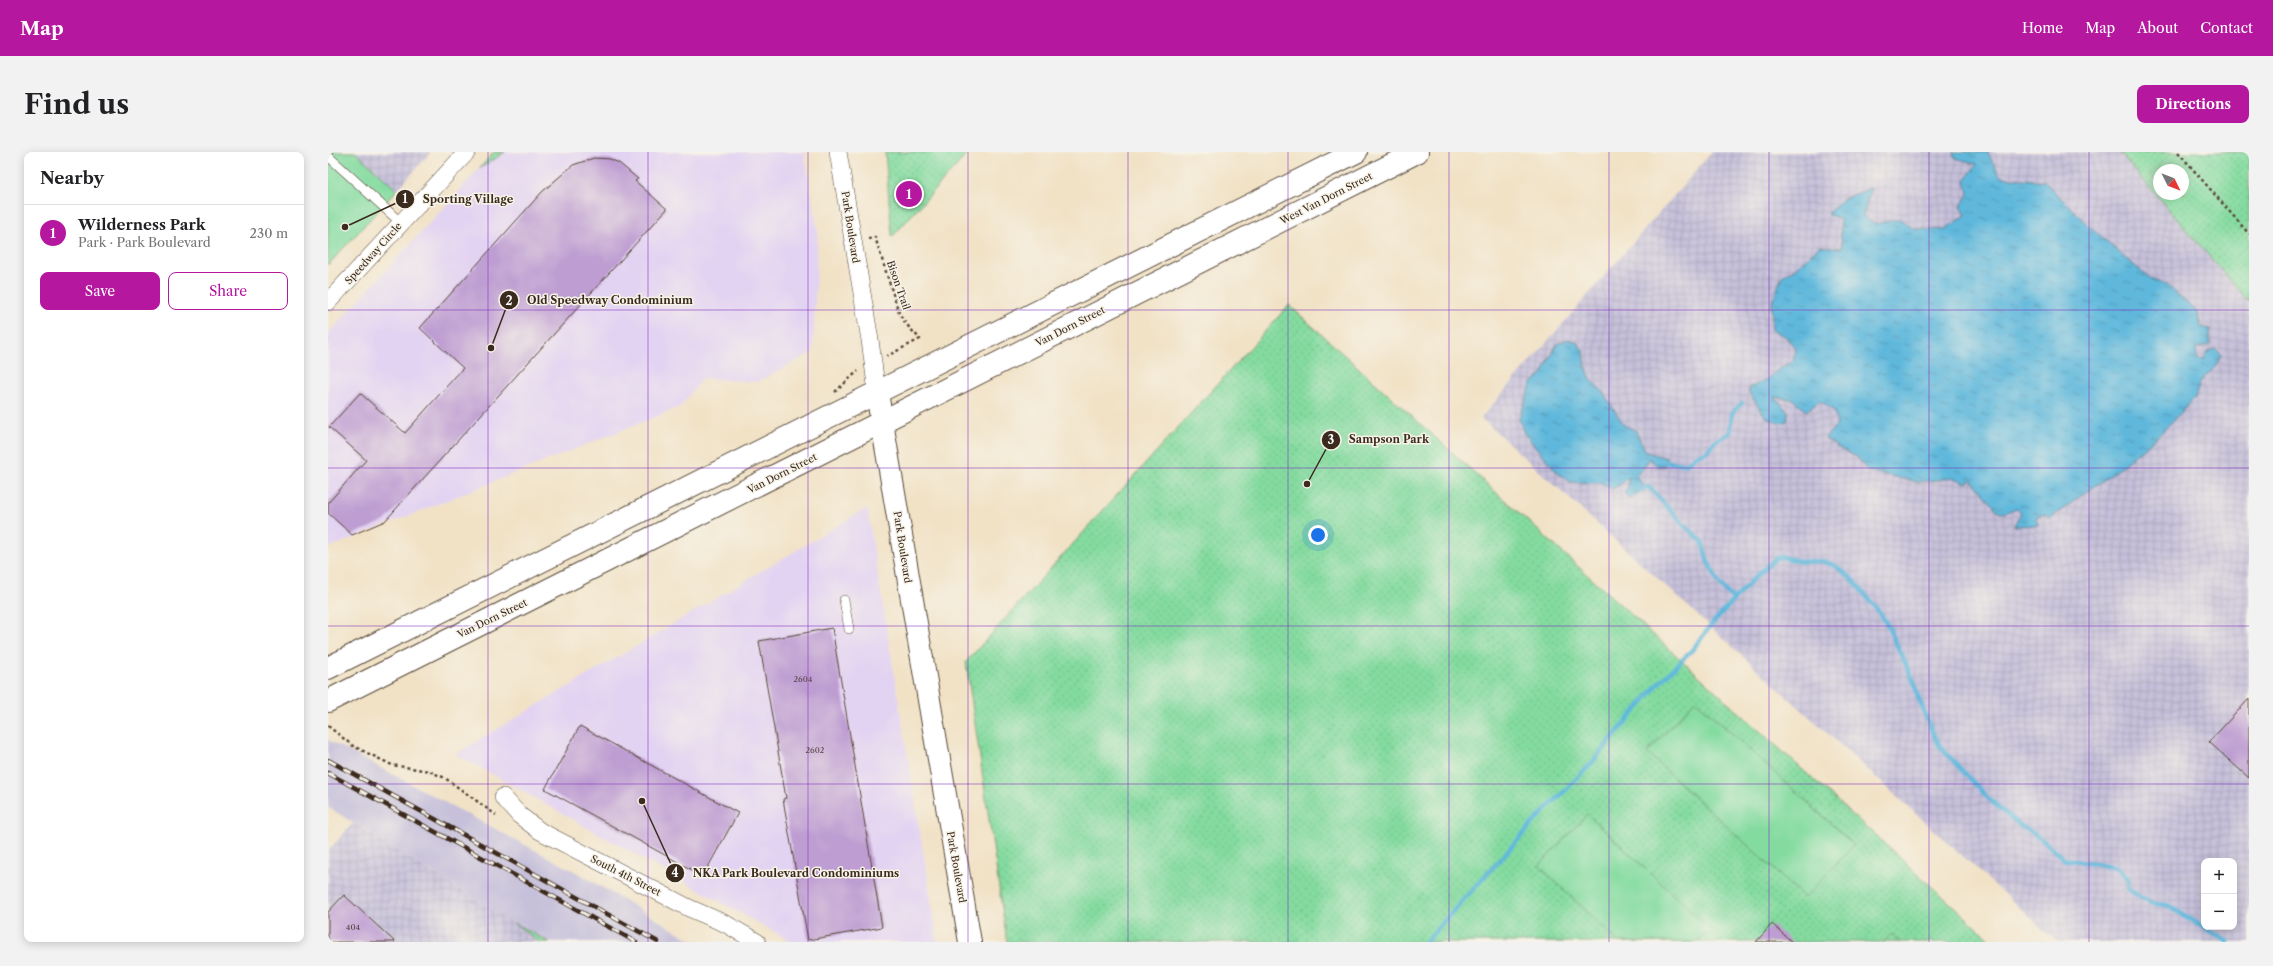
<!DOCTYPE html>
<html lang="en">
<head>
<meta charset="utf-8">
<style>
	body { margin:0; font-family:"Libre Caslon Text",serif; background:#f2f2f2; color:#202124 }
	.controls { position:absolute; right:12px; bottom:12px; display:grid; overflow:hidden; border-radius:8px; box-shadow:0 2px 10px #0003 }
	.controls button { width:36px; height:36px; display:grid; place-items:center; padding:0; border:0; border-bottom:1px solid #e0e0e0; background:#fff; color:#202124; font:20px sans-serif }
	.compass { position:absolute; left:1825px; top:12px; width:36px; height:36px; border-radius:50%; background:#fff; box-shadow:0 2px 10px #0003; rotate:132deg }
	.you { position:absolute; left:990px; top:383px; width:14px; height:14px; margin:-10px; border:3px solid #fff; border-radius:50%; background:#1a73e8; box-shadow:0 0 0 6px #1a73e833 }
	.badge { display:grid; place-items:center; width:26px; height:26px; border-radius:50%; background:#b5179e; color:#fff; font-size:13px; font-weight:700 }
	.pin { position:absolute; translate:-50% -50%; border:2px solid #fff; box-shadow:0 1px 4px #0006 }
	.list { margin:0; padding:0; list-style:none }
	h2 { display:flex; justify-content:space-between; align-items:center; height:52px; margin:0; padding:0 16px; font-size:17px }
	h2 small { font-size:13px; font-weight:400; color:#757577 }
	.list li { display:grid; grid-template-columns:26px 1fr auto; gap:12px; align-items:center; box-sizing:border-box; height:56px; padding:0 16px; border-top:1px solid #e0e0e0 }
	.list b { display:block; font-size:15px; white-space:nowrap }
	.list p { margin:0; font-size:13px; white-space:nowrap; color:#757577 }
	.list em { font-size:13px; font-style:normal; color:#757577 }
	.actions { display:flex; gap:8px; padding:12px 16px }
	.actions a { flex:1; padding:9px 0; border:1px solid #b5179e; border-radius:8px; text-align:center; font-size:14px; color:#b5179e }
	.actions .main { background:#b5179e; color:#fff }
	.map { position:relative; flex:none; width:1921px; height:790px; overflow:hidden; border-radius:8px }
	header { display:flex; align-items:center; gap:24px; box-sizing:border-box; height:56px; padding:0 20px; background:#b5179e; color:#fff }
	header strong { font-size:19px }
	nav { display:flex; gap:22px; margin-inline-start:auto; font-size:14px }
	.intro { display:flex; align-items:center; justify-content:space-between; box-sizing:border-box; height:96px; padding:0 24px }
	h1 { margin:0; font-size:28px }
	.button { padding:10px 18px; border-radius:8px; background:#b5179e; color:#fff; font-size:14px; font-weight:700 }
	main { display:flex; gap:24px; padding:0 24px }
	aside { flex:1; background:#fff; border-radius:8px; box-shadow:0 2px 10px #0003 }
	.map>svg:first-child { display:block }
	.built { fill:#e3d3f2 }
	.industrial { fill:url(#industrial-grid); fill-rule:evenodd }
	.railway { fill:#c6c0da }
	.park { fill:url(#park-dots); stroke:#60825f; fill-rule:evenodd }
	.pitch { fill:#84dba0; stroke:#60825f }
	.water { fill:url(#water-ripples); stroke:#4d717d }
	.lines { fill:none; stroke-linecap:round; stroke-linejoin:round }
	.stream { stroke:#5fb8dc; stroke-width:4.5 }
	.building { fill:#be9dd2 }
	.lane-casing { stroke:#564637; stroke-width:10 }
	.street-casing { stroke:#564637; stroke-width:18 }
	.secondary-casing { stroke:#564637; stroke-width:24 }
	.primary-casing { stroke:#564637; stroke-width:24 }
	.path { stroke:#564637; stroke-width:2.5; stroke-dasharray:3 3; stroke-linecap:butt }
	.lane { stroke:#fff; stroke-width:9 }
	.street { stroke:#fff; stroke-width:17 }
	.secondary { stroke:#fff; stroke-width:22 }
	.primary { stroke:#fff; stroke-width:22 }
	.rail-casing { stroke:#3b2a1e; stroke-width:4.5 }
	.rail { stroke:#f7f3e8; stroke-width:3; stroke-dasharray:9; stroke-linecap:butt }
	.grid { fill:none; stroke:#7b2cbf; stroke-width:1; stroke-opacity:0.55 }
	.labels { text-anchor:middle; stroke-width:3; stroke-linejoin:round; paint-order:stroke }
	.number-label { font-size:8px; fill:#5c474b }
	.street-label { font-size:10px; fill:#3b2a1e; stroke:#f7f3e8 }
	.leader { fill:none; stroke:#3b2a1e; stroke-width:1.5 }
	.callout-dot { fill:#3b2a1e; stroke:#f7f3e8; stroke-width:1.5 }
	.mark-label { font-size:12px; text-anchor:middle; font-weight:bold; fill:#fff }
	.callout-label { font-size:11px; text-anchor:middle; font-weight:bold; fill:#3b2a1e; stroke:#f7f3e8; stroke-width:3; stroke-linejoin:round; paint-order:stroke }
</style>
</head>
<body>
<header>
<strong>Map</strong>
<nav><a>Home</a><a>Map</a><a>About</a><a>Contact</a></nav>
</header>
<div class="intro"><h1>Find us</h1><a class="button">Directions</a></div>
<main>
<aside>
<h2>Nearby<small></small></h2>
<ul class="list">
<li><span class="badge">1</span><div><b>Wilderness Park</b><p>Park · Park Boulevard</p></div><em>230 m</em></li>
</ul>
<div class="actions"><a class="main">Save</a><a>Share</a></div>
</aside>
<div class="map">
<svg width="1921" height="790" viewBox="0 0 1921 790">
	<defs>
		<pattern id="industrial-grid" width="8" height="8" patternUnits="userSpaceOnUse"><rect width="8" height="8" fill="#c6c0da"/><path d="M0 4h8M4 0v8" fill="none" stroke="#aba5bb"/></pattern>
		<pattern id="park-dots" width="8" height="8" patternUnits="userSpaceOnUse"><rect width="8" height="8" fill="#84dba0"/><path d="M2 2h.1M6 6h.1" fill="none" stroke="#73bc89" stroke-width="1.8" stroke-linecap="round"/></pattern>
		<pattern id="water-ripples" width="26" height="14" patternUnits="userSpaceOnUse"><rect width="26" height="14" fill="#5fb8dc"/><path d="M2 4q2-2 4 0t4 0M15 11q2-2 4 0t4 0" fill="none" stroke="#5096b2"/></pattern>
	</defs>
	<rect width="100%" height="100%" fill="#f7f3e8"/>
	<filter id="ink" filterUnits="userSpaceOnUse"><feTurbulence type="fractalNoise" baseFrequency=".025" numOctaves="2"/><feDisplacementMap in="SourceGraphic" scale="8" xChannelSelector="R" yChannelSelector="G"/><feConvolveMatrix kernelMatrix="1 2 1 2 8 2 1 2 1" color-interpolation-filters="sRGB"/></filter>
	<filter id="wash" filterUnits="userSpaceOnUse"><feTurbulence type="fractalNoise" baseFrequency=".012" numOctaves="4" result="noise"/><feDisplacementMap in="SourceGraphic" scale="16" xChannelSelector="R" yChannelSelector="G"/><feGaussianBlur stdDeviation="0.9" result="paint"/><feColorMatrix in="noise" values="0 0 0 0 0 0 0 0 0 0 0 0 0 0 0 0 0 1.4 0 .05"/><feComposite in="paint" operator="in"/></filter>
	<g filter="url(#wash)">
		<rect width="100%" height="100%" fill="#f1e2c6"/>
		<!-- built -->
		<path class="built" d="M177,0H476L490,79L485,200L429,230L375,226L352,255L0,396V182L151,17Z
			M539,356L610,790H464L128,602Z"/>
		<!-- industrial -->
		<path class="industrial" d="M27,0H103L69,38Z
			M1384,0H1791L1921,150V790H1729L1153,266ZM1876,709H1906V775H1876Z
			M25,671L186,771L211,790H0V699Z"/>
		<!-- railway -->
		<path class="railway" d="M0,588L248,720L367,790H221L186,771L0,655Z"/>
		<!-- park -->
		<path class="park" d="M166,0H177L151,17Z
			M557,0H641L564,85Z
			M1791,0H1921V150ZM1831,18H1855V42H1831Z
			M961,153L1665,790H679L638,510Z
			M186,771L221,790H211Z"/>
		<!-- pitch -->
		<path class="pitch" d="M0,0H27L69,38L0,113Z
			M1367,548L1526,693L1477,746L1319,601Z
			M1259,662L1382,777L1369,790H1291L1211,714Z
			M1563,782L1572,790H1556Z"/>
		<!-- water -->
		<path class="water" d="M1626,0H1659L1673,25L1716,29L1762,75L1822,127L1839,133L1869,160L1873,175L1882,177V193L1868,197L1869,207L1876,208L1879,200L1888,197L1893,203L1888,214L1872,230L1867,246L1831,283L1784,322L1721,367L1716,362L1708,365L1710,373L1686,374L1693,361L1688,356L1677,361L1670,359L1644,328L1638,331L1627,326L1590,330L1540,319L1529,305L1512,297L1497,286L1509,273L1506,259L1492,249L1478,259L1465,247L1447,245L1460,260L1459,269L1451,271L1438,265L1421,241V235C1440,231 1448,216 1465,209L1468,197L1458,185L1444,178V151L1454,124L1466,117L1492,94L1514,96L1512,67L1499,62L1515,47L1543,36L1535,64L1546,72L1572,67L1586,77L1616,78L1638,63L1633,54L1640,42L1637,28L1649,12L1627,6Z
			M1240,187L1249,190L1256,200L1258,215L1264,229L1274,239L1296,273L1308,279L1318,300L1339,306L1337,314H1329L1322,307L1308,324L1315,332L1314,338L1302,347L1297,342L1300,335V325L1292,333L1284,337L1274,331L1242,330L1229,320L1196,281L1191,266L1204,231L1214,222L1229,192Z"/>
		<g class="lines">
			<!-- stream -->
			<path class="stream" d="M1338,310L1358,312L1368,304L1379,299L1387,289L1402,281L1404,261L1414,251
				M1314,338L1320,334L1355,372L1374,389L1379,408L1392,433L1406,448
				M1097,790L1207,669L1263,612L1329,533L1364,498L1385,471L1427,425L1448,406L1454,405L1475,410L1494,409L1506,413L1522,425L1551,459L1560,474L1586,530L1590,545L1605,582L1613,596L1661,647L1694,675L1702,679L1718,691L1737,708H1746L1788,716L1800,727V736L1808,743L1822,751L1839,753L1900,790"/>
		</g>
		<g id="blocks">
			<!-- building -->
			<path class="building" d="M266,6L282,7L291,11L310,27L307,29L339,57L57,369L24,383L0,361V351L38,308L1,275L32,241L77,281L135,216L92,176L214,40L245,13Z
				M504,476L554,775L480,788L455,647L458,646L431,489Z
				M1921,547V626L1881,590Z
				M252,574L410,661L375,724L217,637Z
				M16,743L67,790H0V760Z
				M1444,772L1464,790H1428Z"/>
		</g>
	</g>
	<g filter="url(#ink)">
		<use href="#blocks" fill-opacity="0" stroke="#564637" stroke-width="1"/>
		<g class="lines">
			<defs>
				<path id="lane" d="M0,4L72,70
					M516,448L521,477"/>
				<path id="street" d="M510,0L542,188L549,241
					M0,150L139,0
					M175,645L191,663L212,679L361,756L398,772L429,790"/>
				<path id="secondary" d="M549,241L642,790"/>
				<path id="primary" d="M0,516L1028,0
					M0,549L1089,0"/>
			</defs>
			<!-- lane casing -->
			<use href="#lane" class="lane-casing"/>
			<!-- street casing -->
			<use href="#street" class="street-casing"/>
			<!-- secondary casing -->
			<use href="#secondary" class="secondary-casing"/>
			<!-- primary casing -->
			<use href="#primary" class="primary-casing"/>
			<!-- path -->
			<path class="path" d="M1850,0L1921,82
				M540,87L547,85L571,161L578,172L592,187L559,204
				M507,240L530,219
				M0,574L25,594L64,613L101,619L117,626L168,663"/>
			<!-- lane -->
			<use href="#lane" class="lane"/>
			<!-- street -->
			<use href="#street" class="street"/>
			<!-- secondary -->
			<use href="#secondary" class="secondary"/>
			<!-- primary -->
			<use href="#primary" class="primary"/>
			<defs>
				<path id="rail" d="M0,608L330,790
					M0,621L308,790"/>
			</defs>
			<!-- rail casing -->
			<use href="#rail" class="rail-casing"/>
			<!-- rail -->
			<use href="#rail" class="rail"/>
		</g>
	</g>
	<!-- grid -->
	<path class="grid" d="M160,0V790M320,0V790M480,0V790M640,0V790M800,0V790M960,0V790M1121,0V790M1281,0V790M1441,0V790M1601,0V790M1761,0V790M0,158H1921M0,316H1921M0,474H1921M0,632H1921"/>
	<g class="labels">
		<!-- number labels -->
		<g class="number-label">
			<text x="475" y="530">2604</text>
			<text x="487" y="601">2602</text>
			<text x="25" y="778">404</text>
		</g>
		<!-- street labels -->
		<g class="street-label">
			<text transform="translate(998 46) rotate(-27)" y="4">West Van Dorn Street</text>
			<text transform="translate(523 75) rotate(81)" y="4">Park Boulevard</text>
			<text transform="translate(45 101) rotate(-48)" y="4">Speedway Circle</text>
			<text transform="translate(571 133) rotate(71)" y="4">Bison Trail</text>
			<text transform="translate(742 174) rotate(-27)" y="4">Van Dorn Street</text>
			<text transform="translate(454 321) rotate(-27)" y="4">Van Dorn Street</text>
			<text transform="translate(575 395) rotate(81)" y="4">Park Boulevard</text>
			<text transform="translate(164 466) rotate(-26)" y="4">Van Dorn Street</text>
			<text transform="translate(629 715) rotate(80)" y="4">Park Boulevard</text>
			<text transform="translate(298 723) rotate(27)" y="4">South 4th Street</text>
		</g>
	</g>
	<!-- callouts -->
	<path class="leader" d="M17 75L77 47M163 196L181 148M979 332L1003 288M314 649L347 721"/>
	<g class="callout-dot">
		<circle cx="17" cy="75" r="4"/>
		<circle cx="163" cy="196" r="4"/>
		<circle cx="979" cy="332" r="4"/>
		<circle cx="314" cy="649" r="4"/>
		<circle cx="77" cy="47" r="10"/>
		<circle cx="181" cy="148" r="10"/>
		<circle cx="1003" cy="288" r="10"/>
		<circle cx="347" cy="721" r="10"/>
	</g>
	<g class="mark-label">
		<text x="77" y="51">1</text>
		<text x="181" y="153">2</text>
		<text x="1003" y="292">3</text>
		<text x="347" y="725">4</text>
	</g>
	<g class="callout-label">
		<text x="140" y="51">Sporting Village</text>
		<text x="282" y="152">Old Speedway Condominium</text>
		<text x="1061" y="291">Sampson Park</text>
		<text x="468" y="725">NKA Park Boulevard Condominiums</text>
	</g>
</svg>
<div class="controls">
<button>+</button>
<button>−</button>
</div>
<svg class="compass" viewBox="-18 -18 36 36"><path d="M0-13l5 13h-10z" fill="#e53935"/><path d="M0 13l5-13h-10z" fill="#757577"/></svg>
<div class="you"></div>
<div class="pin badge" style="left:581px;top:42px">1</div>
</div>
</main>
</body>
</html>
